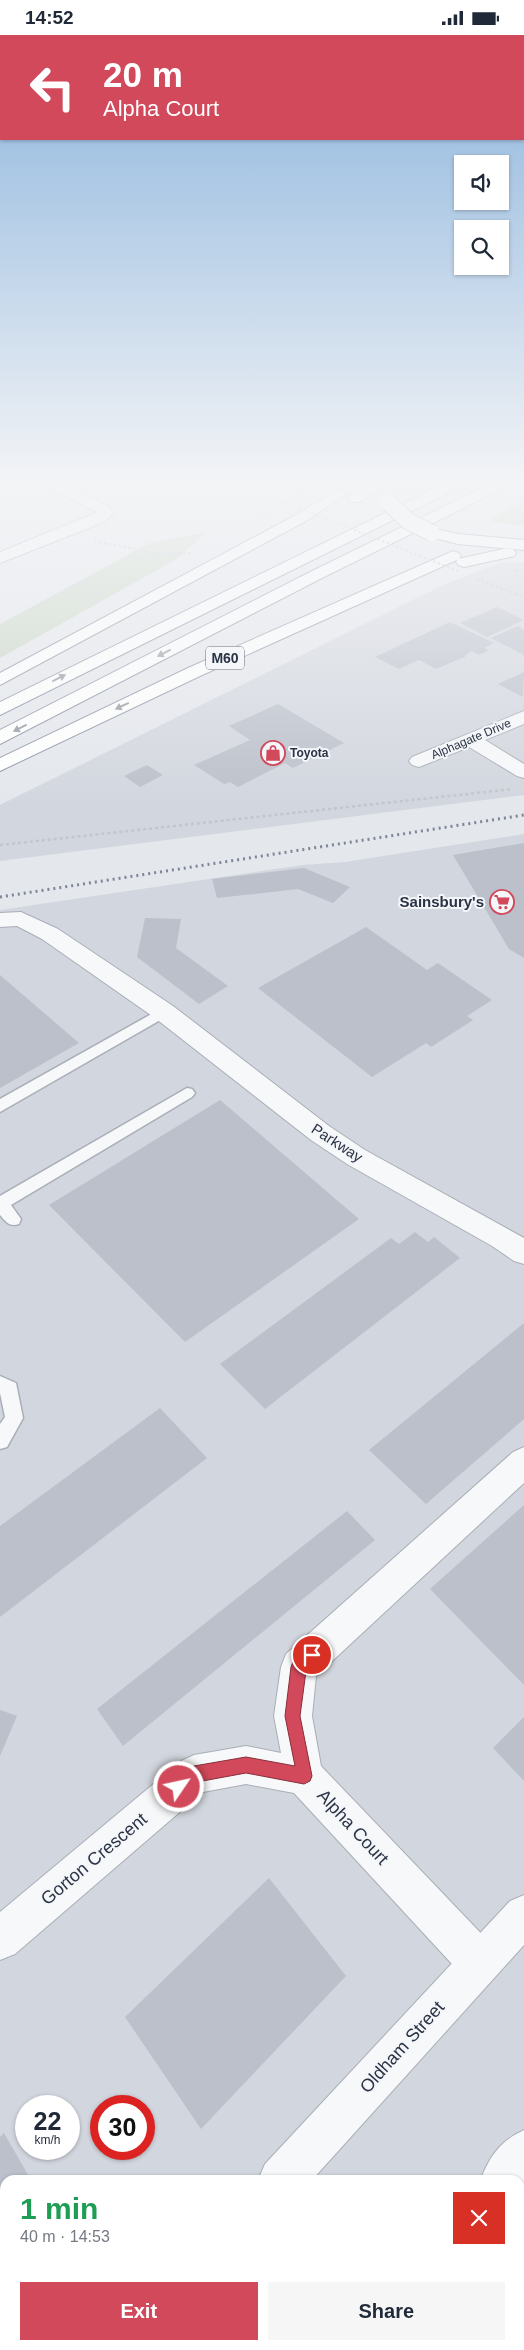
<!DOCTYPE html>
<html lang="en">
<head>
<meta charset="utf-8">
<style>
	body { margin:0; font-family:Helvetica,sans-serif; background:#f6f6f7; color:#1f2937; height:100vh; display:flex; flex-direction:column; font-size:19px; white-space:nowrap }
	* { box-sizing:border-box; margin:0 }
	p { font-size:16px; color:#747a83 }
	.icon { flex:none; width:28px; height:28px; fill:none; stroke:currentColor; stroke-width:2; stroke-linecap:round; stroke-linejoin:round }
	.map { position:relative; flex:1; overflow:hidden }
	.drawer { position:absolute; left:0px; top:2140px; width:525px; height:175px; display:flex; flex-direction:column; background:#fff; border-radius:15px 15px 0 0; box-shadow:0 1px 4px #0004 }
	.drawer>* { flex:none }
	.hud { position:absolute; left:0px; top:0px; width:525px; height:105px; box-shadow:0 1px 4px #0004; background:#d1495b; color:#fff; overflow:hidden }
	.fabs { position:absolute; left:454px; top:120px; display:grid; gap:10px }
	.fabs a { display:grid; place-items:center; width:55px; height:55px; border-radius:0px; background:#fff; box-shadow:0 1px 4px #0004; font-size:25px }
	.speed { position:absolute; left:15px; top:2060px; display:flex; gap:10px; font-size:25px; font-weight:700; text-align:center }
	.speed>* { display:grid; place-content:center; width:65px; height:65px; border-radius:50%; background:#fff; box-shadow:0 1px 4px #0004; line-height:1 }
	.speed small { font-size:12px; font-weight:400 }
	.speed .limit { border:8px solid #d22; background:#fff; color:#111 }
	.pin { position:absolute; display:grid; place-items:center; width:42px; height:42px; color:#fff; margin:-21px; border:2px solid #fff; border-radius:50%; box-shadow:0 1px 5px #0007 }
	.me { position:absolute; width:55px; margin:-28px; rotate:56deg; stroke-linejoin:round; filter:drop-shadow(0 0 4px #0008) }
	.turn { display:flex; align-items:center; gap:18px; height:105px; padding:0 20px; font-size:22px }
	.turn .icon { width:65px; height:65px; stroke-width:2.5 }
	.turn b { display:block; font-size:35px; line-height:42px }
	.round { display:grid; place-items:center; flex:none; width:52px; height:52px; border-radius:0px; background:#f6f6f7 }
	.headline { display:flex; align-items:center; justify-content:space-between; height:85px; padding:0 20px }
	h1 { font-size:30px; font-weight:700; line-height:38px; color:#1e9e55 }
	.button { display:flex; gap:10px; margin-top:auto; padding:10px 20px }
	.button a { flex:1; height:58px; border-radius:0px; background:#d1495b; color:#fff; font-size:20px; font-weight:700; line-height:58px; text-align:center }
	.button a+a { background:#f6f6f7; color:#1f2937 }
	.status { display:flex; justify-content:space-between; align-items:center; height:35px; padding:0 25px; background:#fff; direction:ltr }
	.status svg { height:14px; fill:currentColor }
	.map>svg:first-child { display:block }
</style>
</head>
<body>
<div class="status"><b>14:52</b><svg viewBox="0 0 49 12"><path d="M0 12V9h3v3zM5 12V6h3v6zM10 12V3h3v9zM15 12V0h3v12zM26 1h20v11H26zM47 4h2v5h-2z"/></svg></div>
<div class="map">
<svg width="524" height="2315" viewBox="0 0 524 2315">
	<rect width="100%" height="100%" fill="#e4e7ec"/>
	<path fill="#d2d6de" fill-rule="evenodd" d="M524,527V760L0,826V770L443,550L500,528Z
		M524,799V2315H0V875L303,830L345,827ZM26,2071H69V2114H26ZM101,2071H144V2114H101ZM5,2145H520V2310H5Z"/>
	<path fill="#c9d6c5" d="M394,447H435L409,459V462L401,463Z
		M524,465V491L494,487L489,484Z
		M207,497L175,525L0,623V589L150,508Z"/>
	<path fill="#bbc0ca" d="M497,572L524,585L487,602L460,588Z
		M450,587L494,608L484,613L489,615L479,620L472,616L465,620L467,621L436,634L419,625L399,634L375,622Z
		M518,591L524,595V620L491,603Z
		M524,637L523,662L498,649Z
		M278,669L344,708L293,733L285,728L238,752L230,747L224,749L194,730L250,705L229,691Z
		M147,730L163,740L140,752L124,741Z
		M524,808V923L509,914L453,820Z
		M304,833L350,852L333,868L298,854L217,863L212,844Z
		M145,883L181,884L176,913L228,951L199,969L137,922Z
		M366,892L427,935L438,928L492,965L467,981L473,985L431,1012L426,1008L372,1042L258,953Z
		M0,940L79,1008L0,1053Z
		M220,1065L359,1184L185,1307L49,1170Z
		M415,1197L428,1207L434,1202L460,1223L265,1374L220,1329L391,1203L399,1209Z
		M524,1288V1384L426,1469L369,1415Z
		M160,1373L207,1423L0,1582V1491Z
		M524,1470V1650L430,1554Z
		M347,1476L375,1505L123,1711L97,1674Z
		M0,1675L17,1681L0,1721Z
		M524,1682V1746L493,1713Z
		M269,1843L346,1941L201,2094L125,1982Z
		M4,2098L31,2145H5V2297L0,2303V2102Z
		M298,2310H331L327,2315H302Z"/>
	<g fill="none" stroke-linecap="round" stroke-linejoin="round">
		<defs>
			<path id="service" d="M164,972L169,974L171,977L169,980L0,1077V1064Z
				M187,1053L192,1054L195,1058L192,1062L11,1170L21,1184L19,1189C9,1192 6,1187 0,1180V1161Z
				M0,1341L16,1348L23,1383L7,1412L0,1414V1389L5,1382L0,1358Z"/>
			<path id="minor" d="M39,447H57L107,470L114,478L104,487L0,528V517L98,477L41,450Z
				M524,676V689L485,705L524,729V743L517,741L469,712L419,732L412,730L409,726L412,722Z
				M21,877L58,894L173,971L329,1091L365,1115L524,1203V1229L514,1226L492,1211L347,1129L311,1105L155,983L42,904L17,891L0,892V878Z
				M524,1412V1448L316,1641L312,1681L321,1731L494,1912L500,1927L494,1942L479,1948L464,1942L294,1758L246,1749L203,1757L15,1919L0,1925V1877L181,1726L194,1720L246,1711L281,1718L274,1681L281,1632L286,1619L513,1417Z
				M524,2095V2154L520,2158V2145H484L482,2141C491,2119 502,2105 524,2095Z"/>
			<path id="tertiary" d="M524,1860V1910L312,2145H258L265,2129L510,1866Z
				M105,2310H156L154,2315H103Z"/>
			<path id="trunk" d="M373,447H386L387,449L360,467H350L348,464L350,461Z
				M432,493L458,499L524,505V515L458,509L427,501L424,498Z
				M508,513L514,515L516,518L514,521L464,532L458,530L456,527L458,524Z"/>
			<path id="motorway" d="M448,447H466L464,450L0,680V667Z
				M494,447H512L510,450L322,543L0,709V695L310,537Z
				M339,454L346,458L344,461L306,486L0,650V638L296,480Z
				M453,516L459,518L461,521L459,524L200,641L0,736V723L188,633Z"/>
		</defs>
		<use href="#service" stroke="#a9aeb7" stroke-width="3"/>
		<use href="#minor" stroke="#a9aeb7" stroke-width="2"/>
		<use href="#tertiary" stroke="#a9aeb7" stroke-width="2"/>
		<use href="#trunk" stroke="#8b94a3" stroke-width="2"/>
		<use href="#motorway" stroke="#8b94a3" stroke-width="2"/>
		<path stroke="#c2c5cb" stroke-width="2" stroke-dasharray="2.5 2.5" stroke-linecap="butt" d="M255,484L319,447
			M94,506L155,518H193
			M515,536L524,535
			M477,544L524,562"/>
		<path stroke="#c2c5cb" stroke-width="2.5" stroke-dasharray="3 3" stroke-linecap="butt" d="M0,810L513,754"/>
		<use href="#service" fill="#f7f8fa" fill-rule="evenodd"/>
		<use href="#minor" fill="#f7f8fa" fill-rule="evenodd"/>
		<use href="#tertiary" fill="#f7f8fa" fill-rule="evenodd"/>
		<use href="#trunk" fill="#fff" fill-rule="evenodd"/>
		<use href="#motorway" fill="#fff" fill-rule="evenodd"/>
		<path stroke="#7d8696" stroke-width="3" stroke-dasharray="2 4" stroke-linecap="butt" d="M0,862L524,780"/>
		<defs>
			<path id="trunk-bridge" d="M389,468L408,486L432,498"/>
		</defs>
		<use href="#trunk-bridge" stroke="#8b94a3" stroke-width="18" stroke-linecap="butt"/>
		<path stroke="#c2c5cb" stroke-width="2" stroke-dasharray="2.5 2.5" stroke-linecap="butt" d="M289,469L458,536"/>
		<use href="#trunk-bridge" stroke="#fff" stroke-width="16"/>
	</g>
	<defs><path id="oneway-solid" d="M-6-.8H1V-3.2L6.5 0L1 3.2V.8H-6Z" transform="scale(1.25)"/></defs>
	<g fill="#959aa2">
		<use href="#oneway-solid" transform="translate(164 618) rotate(153)"/>
		<use href="#oneway-solid" transform="translate(59 643) rotate(-27)"/>
		<use href="#oneway-solid" transform="translate(122 671) rotate(155)"/>
		<use href="#oneway-solid" transform="translate(20 693) rotate(153)"/>
	</g>
	<linearGradient id="sky" x2="0" y2="1"><stop stop-color="#8bb4dd"/><stop offset="0.58" stop-color="#f3f4f6"/><stop offset="1" stop-color="#f3f4f6" stop-opacity="0"/></linearGradient>
	<rect width="524" height="771" fill="url(#sky)"/>
	<path fill="#d1495b" stroke="#882f3b" d="M312,1613L317,1615L319,1620L317,1625L306,1636L300,1681L312,1741L310,1746L304,1749L246,1738L197,1747L179,1760L173,1758L171,1752L173,1746L194,1731L246,1722L295,1731L285,1681L291,1632L293,1627Z"/>
	<defs>
		<symbol id="shop-ring" viewBox="-11 -11 22 22"><circle r="9.5" fill="#f4f6f9" stroke="#d1495b" stroke-width="1.5"/><path d="M-5-2.5h2.3a2.7 3.5 0 0 1 5.4 0H5L5.5 6h-11ZM-1.5-2.5h3a1.5 2.3 0 0 0-3 0Z" fill="#d1495b"/></symbol>
		<symbol id="supermarket-ring" viewBox="-11 -11 22 22"><circle r="9.5" fill="#f4f6f9" stroke="#d1495b" stroke-width="1.5"/><path d="M-6-5.5h2.5l.6 2H6L4.5 2H-2.5L-4.4-4H-6ZM-1.5 3.2a1.3 1.3 0 1 0 .1 0ZM3 3.2a1.3 1.3 0 1 0 .1 0Z" fill="#d1495b"/></symbol>
	</defs>
	<g fill-rule="evenodd">
		<use href="#shop-ring" x="259" y="704" width="28" height="28"/>
		<use href="#supermarket-ring" x="488" y="853" width="28" height="28"/>
	</g>
	<g text-anchor="middle" stroke-width="4" stroke-linejoin="round" paint-order="stroke">
		<g font-size="12" fill="#2b3445" stroke="#f4f6f9">
			<text transform="translate(471 704) rotate(-23)" y="4">Alphagate Drive</text>
		</g>
		<g font-size="12" font-weight="bold" fill="#2b3445" stroke="#f4f6f9" text-anchor="start">
			<text x="290" y="722">Toyota</text>
		</g>
		<rect fill="#f4f6f9" stroke="#676e7b" stroke-width="1" x="206" y="611.5" width="38" height="23" rx="4"/>
		<g font-size="14" font-weight="bold" fill="#2b3445">
			<text x="225" y="628">M60</text>
		</g>
		<g font-size="15" font-weight="bold" fill="#2b3445" stroke="#f4f6f9" text-anchor="end">
			<text x="484" y="872">Sainsbury's</text>
		</g>
		<g font-size="15" fill="#2b3445" stroke="#f4f6f9">
			<text transform="translate(337 1108) rotate(33)" y="5">Parkway</text>
		</g>
		<g font-size="18" fill="#2b3445" stroke="#f4f6f9">
			<text transform="translate(353 1792) rotate(47)" y="6">Alpha Court</text>
			<text transform="translate(94 1824) rotate(-40)" y="6">Gorton Crescent</text>
			<text transform="translate(402 2012) rotate(-48)" y="6">Oldham Street</text>
		</g>
	</g>
</svg>
<div class="fabs">
<a><svg class="icon" aria-label="sound" viewBox="0 0 24 24"><path d="M4 9h4l5-4v14l-5-4H4zM17 9q2 3 0 6"/></svg></a>
<a><svg class="icon" aria-label="search" viewBox="0 0 24 24"><circle cx="10" cy="10" r="6"/><path d="M15 15l6 6"/></svg></a>
</div>
<div class="speed"><div>22<small>km/h</small></div><div class="limit">30</div></div>
<div class="pin" style="left:312px;top:1620px;background:#d93025"><svg class="icon" aria-label="arrive" viewBox="0 0 24 24"><path d="M6 21V4h12l-3 4 3 4H6"/></svg></div>
<svg class="me" style="left:179px;top:1752px" viewBox="-20 -20 40 40"><circle r="17" fill="#d1495b" stroke="#fff" stroke-width="3"/><path d="M0-11L8 9 0 5-8 9z" fill="#fff"/></svg>
<div class="hud">
<div class="turn"><svg class="icon" aria-label="left" viewBox="0 0 24 24"><path d="M17 20v-9H6M10 6l-5 5 5 5"/></svg><div><b>20 m</b>Alpha Court</div></div>
</div>
<section class="drawer">
<div class="headline"><div><h1>1 min</h1><p>40 m · 14:53</p></div><a class="round" style="background:#d93025;color:#fff"><svg class="icon" aria-label="close" viewBox="0 0 24 24"><path d="M6 6l12 12M18 6L6 18"/></svg></a></div>
<div class="button"><a>Exit</a><a>Share</a></div>
</section>
</div>
</body>
</html>
